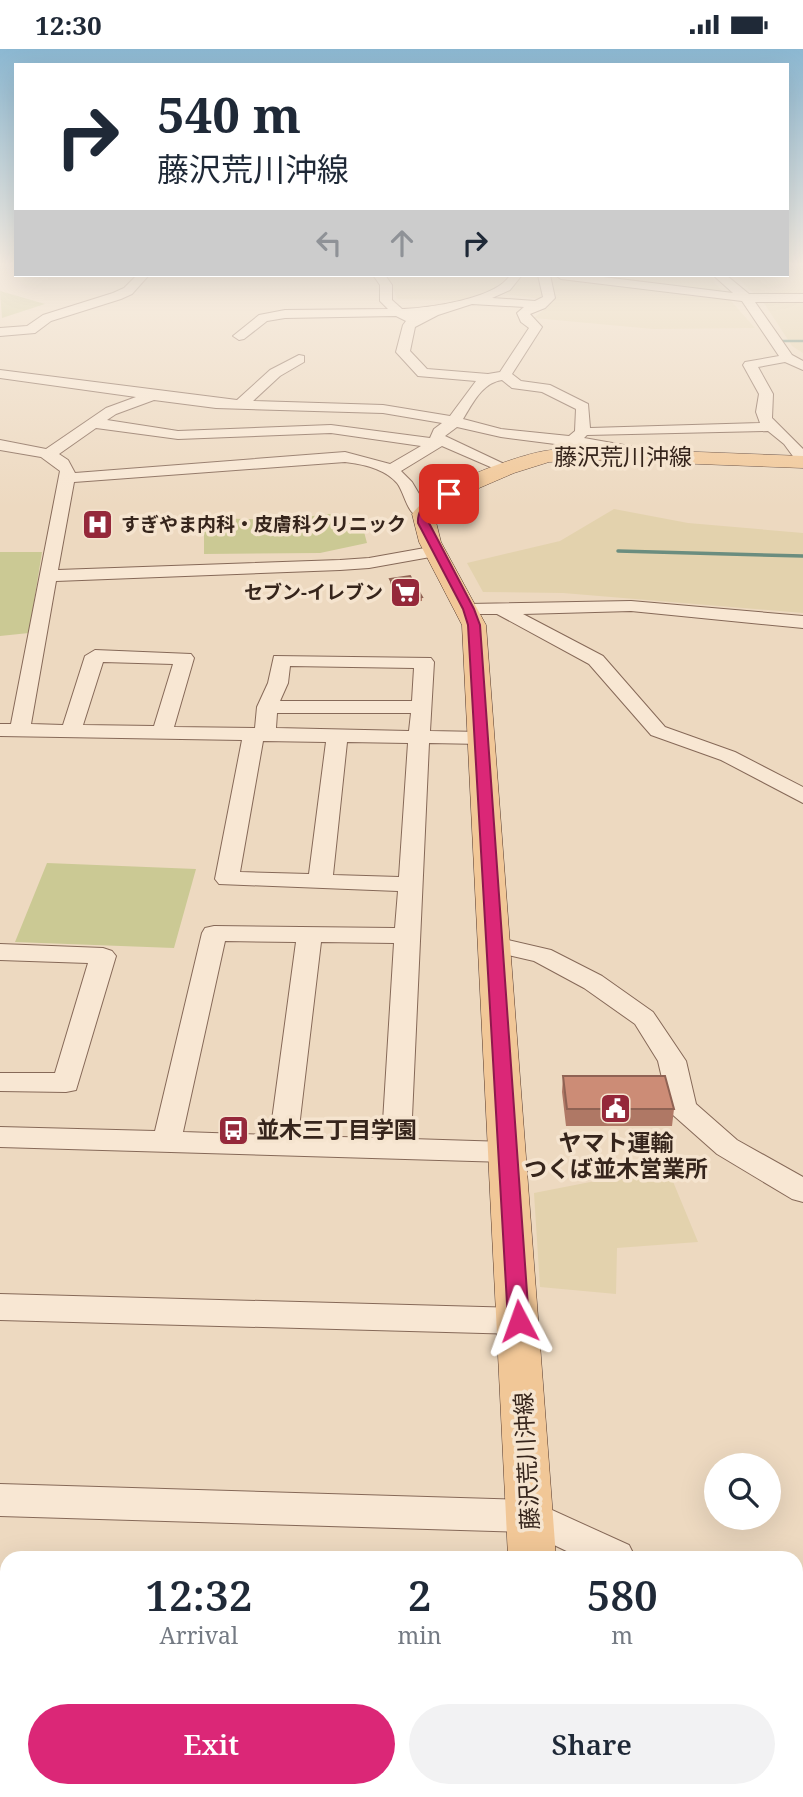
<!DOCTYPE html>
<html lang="en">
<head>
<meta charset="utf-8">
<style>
	body { margin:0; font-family:"Noto Serif","Noto Sans JP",serif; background:#f2f2f3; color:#1f2937; height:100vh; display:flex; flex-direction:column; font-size:26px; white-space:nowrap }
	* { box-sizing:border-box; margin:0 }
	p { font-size:23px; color:#747a83 }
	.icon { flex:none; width:38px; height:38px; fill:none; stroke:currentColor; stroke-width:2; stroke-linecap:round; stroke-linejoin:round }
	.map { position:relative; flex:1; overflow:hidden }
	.sheet { position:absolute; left:0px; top:1502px; width:803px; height:247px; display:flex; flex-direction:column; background:#fff; border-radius:21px 21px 0 0; box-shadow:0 7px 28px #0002 }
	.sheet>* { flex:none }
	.banner { position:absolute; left:14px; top:14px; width:775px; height:214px; border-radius:0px; box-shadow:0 7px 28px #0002; background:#fff; color:#1f2937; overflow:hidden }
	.buttons { position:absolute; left:704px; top:1404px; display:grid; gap:14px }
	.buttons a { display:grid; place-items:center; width:77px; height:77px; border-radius:50%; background:#fff; box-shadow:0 7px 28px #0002; font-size:35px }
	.pin { position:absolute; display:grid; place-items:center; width:60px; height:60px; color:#fff; margin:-30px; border-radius:14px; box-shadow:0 4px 10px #0006 }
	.me { position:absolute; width:77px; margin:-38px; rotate:356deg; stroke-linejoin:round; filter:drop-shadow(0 0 5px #0008) }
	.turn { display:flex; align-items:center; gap:24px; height:147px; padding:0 28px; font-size:32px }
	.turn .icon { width:91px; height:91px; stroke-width:2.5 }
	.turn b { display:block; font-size:49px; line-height:60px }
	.lanes { display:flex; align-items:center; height:66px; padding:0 28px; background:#0003; justify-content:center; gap:35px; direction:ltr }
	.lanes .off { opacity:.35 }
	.eta { display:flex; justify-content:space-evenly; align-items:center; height:119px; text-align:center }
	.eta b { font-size:42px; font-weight:600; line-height:49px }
	.primary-button { display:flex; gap:14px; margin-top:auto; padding:14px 28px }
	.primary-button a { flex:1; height:80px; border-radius:42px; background:#db2777; color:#fff; font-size:28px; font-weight:600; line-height:80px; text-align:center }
	.primary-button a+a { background:#f2f2f3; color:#1f2937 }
	.status { display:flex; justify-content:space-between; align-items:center; height:49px; padding:0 35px; background:#fff; direction:ltr }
	.status svg { height:19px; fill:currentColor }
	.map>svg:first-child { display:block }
</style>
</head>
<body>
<div class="status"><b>12:30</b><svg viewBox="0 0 49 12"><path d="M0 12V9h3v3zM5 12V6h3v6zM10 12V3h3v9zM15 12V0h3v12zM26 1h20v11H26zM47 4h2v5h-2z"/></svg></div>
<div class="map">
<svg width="803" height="1748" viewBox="0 0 803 1748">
	<rect width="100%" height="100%" fill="#edd9c0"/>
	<path fill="#e3d2ad" d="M788,213H803V304L792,297L764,254L734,226H788Z
		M387,226H711L715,234L755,279L653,280L534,269L554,252L490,243L462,251L397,250Z
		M614,460L688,474L803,484V564L563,544L483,543L467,514L560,492Z
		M667,1118L698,1193L617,1199L616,1245L540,1238L534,1144Z"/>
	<path fill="#cbc994" d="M0,242L45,255L2,269Z
		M328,465L360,468L367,494L320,504L204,505V469L284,471Z
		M0,503H42L29,584L0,587Z
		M47,814L196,820L174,899L15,893Z"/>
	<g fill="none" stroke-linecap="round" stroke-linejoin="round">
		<path stroke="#6a8d7f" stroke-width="2.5" d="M782,292H803"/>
		<path stroke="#6a8d7f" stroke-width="3.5" d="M618,502L803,507"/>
		<defs>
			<path id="minor" d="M137,226H149L132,245L121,250L51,272L35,284L0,287V279L27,277L43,266L113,244L124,239Z
				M373,226H385L392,236V251L402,260C428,259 497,250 510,226H522L510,241L492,249L535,252L543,248L538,226H550L555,249L545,259L530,265L542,278L512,325L521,332L550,336L588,355L590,379L760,374L756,363L759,345L743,316L745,313L779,307L742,252L561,230L555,226H587L733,244L713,226H726L749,245H803V253H755L792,306L803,312V321L785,313L758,318L773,345L772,369L803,400V416L798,414L784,395L768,382L587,386L584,389L669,404L672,407L664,412C638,407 594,393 570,400L563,396L501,388L457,378L445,387L515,420L507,425L502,423L442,397L401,422L412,433L431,465L423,470C406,466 406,446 397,434C385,420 363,415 345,413L74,433L58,521L340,511L369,509L436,497L445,502L436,507L369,519L340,521L56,532L31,675L63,676L85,607L95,601L191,605L194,609L174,678L255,679L257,658L268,634L274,607L431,609L434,613L430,682L482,683L489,685L492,689L489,693L482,695L429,694L411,1090L506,1093L516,1096L521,1103L516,1110L506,1113L0,1098V1078L155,1082L202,884L205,879L214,877L395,879L398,842L219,835L215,830L242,691L0,687V675H11L60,422L41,408L0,401V391L46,400L106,359L136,348L0,329V321L237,351L270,321L299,306L304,307V313L280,327L253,352L383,356L450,367L476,332L418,327L396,303L403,276L406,272L396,267L285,269L267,272L244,290L239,291L233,287L259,266L285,261L388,260L380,252V236ZM472,255L524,258L517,264L521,273L529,279L500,323L488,325L427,320L410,302L415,278L438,266ZM502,331L512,339L542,343L576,360L575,382L569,387L501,380L463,370C473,354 482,334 502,331ZM154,351L216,359L383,364L442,374L434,380L430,389L331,376L178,382L107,371L116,365ZM96,379L178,390L331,384L421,397L390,415L345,403L75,424L68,411L59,405ZM103,613L173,615L154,677L83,676ZM290,617L414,619L412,652H280L288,634ZM277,664H411L409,682L276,679ZM263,692L326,693L309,825L240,823ZM347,693L408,694L399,828L333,826ZM225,892L296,893L270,1086L183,1083ZM321,893L394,894L382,1089L298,1087Z
				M631,552L803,567V579L631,562L523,565L603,607L665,678L735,703L803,738V754L721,711L651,686L589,615L497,565H468L459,560L468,555Z
				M495,888L551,901L602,927L653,963L686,1012L696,1055L737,1091L803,1128V1153L792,1150L717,1105L673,1066L669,1059L658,1012L635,975L584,939L534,912L486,901L483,896L486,891Z
				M0,895L103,899L112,902L116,907L76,1041L66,1043L0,1042V1024H55L88,914L0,911Z
				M0,1245L519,1259L530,1263L535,1272L530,1281L519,1285L0,1271Z
				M0,1435L530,1451L629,1496L635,1508H579L527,1483L0,1467Z
				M803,1545V1581L796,1582V1546Z
				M0,1675H7V1715H0Z
				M143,1741H185L184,1748H142Z"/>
			<path id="major" d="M594,399L803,407V419L594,411L549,413L514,424L456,449L438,459L434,465L441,493L486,576L556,1508H508L462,576L419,493L412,465C431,438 511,408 544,402C560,399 578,400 594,399Z
				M517,1741H571L572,1748H518Z"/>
		</defs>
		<use href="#minor" stroke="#866958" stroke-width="2"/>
		<use href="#major" stroke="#54392d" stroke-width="1"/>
		<use href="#minor" fill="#f8e7d3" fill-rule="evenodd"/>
		<use href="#major" fill="#f1c797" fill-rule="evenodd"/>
	</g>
	<path fill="#af7865" d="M390,530L422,548V552L400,554L390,534Z
		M563,1027L674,1060L672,1077H566L562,1043Z"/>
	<path fill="#cc8c76" stroke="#8f6253" stroke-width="2" d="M410,527L422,548L400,549L390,530Z
		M563,1027H665L674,1060H567Z"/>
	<linearGradient id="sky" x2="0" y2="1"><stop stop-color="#8cb8d2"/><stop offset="0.47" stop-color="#f7eee3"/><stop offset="1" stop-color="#f7eee3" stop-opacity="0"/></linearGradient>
	<rect width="803" height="458" fill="url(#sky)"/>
	<path fill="#db2777" stroke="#8e194d" stroke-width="2" d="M445,443L454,445L431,461L429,474L474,560L480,576L529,1272L526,1278L519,1280L511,1278L508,1272L468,576L463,560L418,474C417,456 431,451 445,443Z"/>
	<defs>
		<symbol id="hospital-square" viewBox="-11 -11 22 22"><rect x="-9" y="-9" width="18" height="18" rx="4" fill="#95283a" stroke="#f5e4cf"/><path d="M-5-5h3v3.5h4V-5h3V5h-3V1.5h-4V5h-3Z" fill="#fff"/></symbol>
		<symbol id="supermarket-square" viewBox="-11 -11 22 22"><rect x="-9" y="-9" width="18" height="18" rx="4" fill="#95283a" stroke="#f5e4cf"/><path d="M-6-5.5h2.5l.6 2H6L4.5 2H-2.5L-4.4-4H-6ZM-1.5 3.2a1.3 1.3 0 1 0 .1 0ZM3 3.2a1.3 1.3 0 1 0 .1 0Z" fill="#fff"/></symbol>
		<symbol id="civic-square" viewBox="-11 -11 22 22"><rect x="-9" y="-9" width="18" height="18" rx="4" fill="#95283a" stroke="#f5e4cf"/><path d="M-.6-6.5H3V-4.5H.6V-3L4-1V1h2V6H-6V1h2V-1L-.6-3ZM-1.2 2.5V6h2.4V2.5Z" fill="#fff"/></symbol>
		<symbol id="bus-square" viewBox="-11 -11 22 22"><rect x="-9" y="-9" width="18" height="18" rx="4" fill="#95283a" stroke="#f5e4cf"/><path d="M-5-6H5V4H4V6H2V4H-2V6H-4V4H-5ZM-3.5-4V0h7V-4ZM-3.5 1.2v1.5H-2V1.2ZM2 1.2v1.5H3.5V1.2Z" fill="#fff"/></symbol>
	</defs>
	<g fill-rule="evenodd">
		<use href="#hospital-square" x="80" y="458" width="35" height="35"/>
		<use href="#supermarket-square" x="388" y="526" width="35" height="35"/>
		<use href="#civic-square" x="598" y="1042" width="35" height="35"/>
		<use href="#bus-square" x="216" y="1064" width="35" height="35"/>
	</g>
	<g text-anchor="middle" stroke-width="7" stroke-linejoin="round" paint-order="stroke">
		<g font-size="19" font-weight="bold" fill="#36251c" stroke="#f5e4cf" text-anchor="start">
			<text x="121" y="482">すぎやま内科・皮膚科クリニック</text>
			<text x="383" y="550" text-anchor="end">セブン-イレブン</text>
		</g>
		<g font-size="23" fill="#36251c" stroke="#f5e4cf">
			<text x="623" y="416">藤沢荒川沖線</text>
			<text transform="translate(527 1412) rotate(-93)" y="8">藤沢荒川沖線</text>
		</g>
		<g font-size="23" font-weight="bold" fill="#36251c" stroke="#f5e4cf" text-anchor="start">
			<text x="256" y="1089">並木三丁目学園</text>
			<text x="616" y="1102" text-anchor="middle">ヤマト運輸<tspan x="616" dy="26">つくば並木営業所</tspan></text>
		</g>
	</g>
</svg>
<div class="buttons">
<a><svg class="icon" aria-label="search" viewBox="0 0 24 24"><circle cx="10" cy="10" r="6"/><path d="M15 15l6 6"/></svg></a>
</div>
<div class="pin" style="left:449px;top:445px;background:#d93025"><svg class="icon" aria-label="arrive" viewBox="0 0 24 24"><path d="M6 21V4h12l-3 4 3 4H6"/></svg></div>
<svg class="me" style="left:519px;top:1272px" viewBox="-20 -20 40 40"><path d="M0-17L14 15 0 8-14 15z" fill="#db2777" stroke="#fff" stroke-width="4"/></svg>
<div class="banner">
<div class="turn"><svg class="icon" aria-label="right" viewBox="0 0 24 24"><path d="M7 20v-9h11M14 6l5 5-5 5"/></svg><div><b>540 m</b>藤沢荒川沖線</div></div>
<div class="lanes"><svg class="icon off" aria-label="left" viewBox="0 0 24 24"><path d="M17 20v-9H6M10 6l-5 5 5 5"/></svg><svg class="icon off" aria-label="ahead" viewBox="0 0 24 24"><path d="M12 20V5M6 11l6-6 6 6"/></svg><svg class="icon" aria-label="right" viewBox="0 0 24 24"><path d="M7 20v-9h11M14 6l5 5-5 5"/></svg></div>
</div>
<section class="sheet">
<div class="eta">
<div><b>12:32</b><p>Arrival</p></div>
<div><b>2</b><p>min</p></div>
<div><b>580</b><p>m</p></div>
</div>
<div class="primary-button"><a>Exit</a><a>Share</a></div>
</section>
</div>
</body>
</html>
